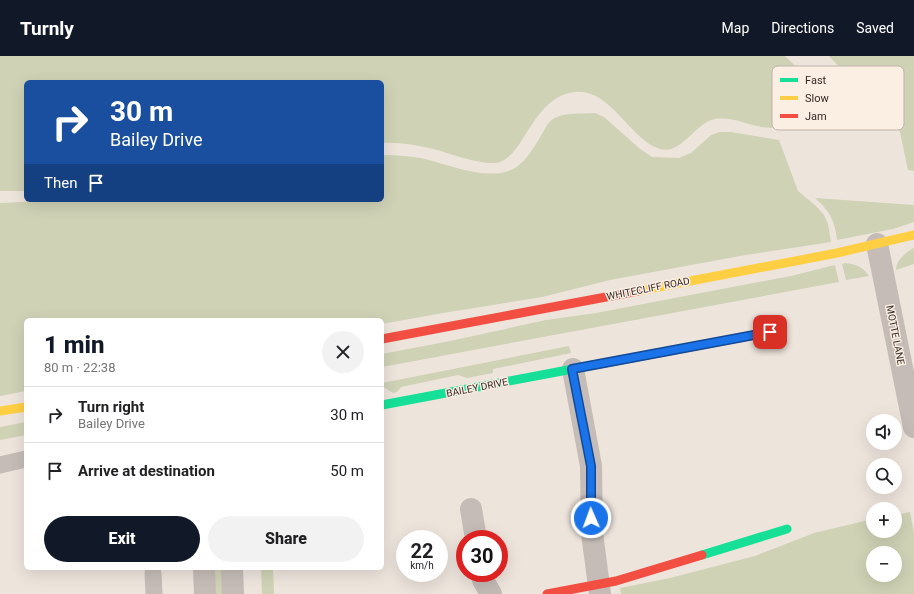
<!DOCTYPE html>
<html lang="en">
<head>
<meta charset="utf-8">
<style>
	body { margin:0; font-family:Roboto,sans-serif; background:#f2f2f2; color:#202124; height:100vh; display:flex; flex-direction:column; font-size:15px; white-space:nowrap }
	* { box-sizing:border-box; margin:0 }
	p { font-size:13px; color:#757577 }
	.icon { flex:none; width:22px; height:22px; fill:none; stroke:currentColor; stroke-width:2; stroke-linecap:round; stroke-linejoin:round }
	.map { position:relative; flex:1; overflow:hidden }
	.details { position:absolute; left:24px; top:262px; width:360px; height:252px; display:flex; flex-direction:column; background:#fff; border-radius:6px; box-shadow:0 4px 16px #0002 }
	.details>* { flex:none }
	.hud { position:absolute; left:24px; top:24px; width:360px; height:122px; border-radius:6px; box-shadow:0 4px 16px #0002; background:#1a4fa0; color:#fff; overflow:hidden }
	.fabs { position:absolute; left:866px; top:358px; display:grid; gap:8px }
	.fabs a { display:grid; place-items:center; width:36px; height:36px; border-radius:50%; background:#fff; box-shadow:0 4px 16px #0002; font-size:20px }
	.speed { position:absolute; left:396px; top:474px; display:flex; gap:8px; font-size:20px; font-weight:700; text-align:center }
	.speed>* { display:grid; place-content:center; width:52px; height:52px; border-radius:50%; background:#fff; box-shadow:0 4px 16px #0002; line-height:1 }
	.speed small { font-size:10px; font-weight:400 }
	.speed .limit { border:6px solid #d22; background:#fff; color:#111 }
	.pin { position:absolute; display:grid; place-items:center; width:34px; height:34px; color:#fff; margin:-17px; border-radius:8px; box-shadow:0 2px 6px #0006 }
	.me { position:absolute; width:44px; margin:-22px; rotate:358deg; stroke-linejoin:round; filter:drop-shadow(0 0 3px #0008) }
	.turn { display:flex; align-items:center; gap:14px; height:84px; padding:0 20px; font-size:18px }
	.turn .icon { width:52px; height:52px; stroke-width:2.5 }
	.turn b { display:block; font-size:28px; line-height:34px }
	.then { display:flex; align-items:center; height:38px; padding:0 20px; background:#0003; gap:8px; font-size:15px }
	.round { display:grid; place-items:center; flex:none; width:42px; height:42px; border-radius:21px; background:#f2f2f2 }
	.headline { display:flex; align-items:center; justify-content:space-between; height:68px; padding:0 20px }
	h1 { font-size:24px; font-weight:800; line-height:30px; color:#111827 }
	.primary-button { display:flex; gap:8px; margin-top:auto; padding:8px 20px }
	.primary-button a { flex:1; height:46px; border-radius:24px; background:#111827; color:#fff; font-size:16px; font-weight:800; line-height:46px; text-align:center }
	.primary-button a+a { background:#f2f2f2; color:#202124 }
	ul { padding:0; list-style:none }
	li { display:flex; align-items:center; gap:12px; height:56px; padding:0 20px; border-top:1px solid #e0e0e0 }
	li div { flex:1 }
	li b { display:block; font-size:15px }
	li em { font-style:normal }
	header { display:flex; align-items:center; gap:24px; box-sizing:border-box; height:56px; padding:0 20px; background:#111827; color:#fff }
	header strong { font-size:19px }
	nav { display:flex; gap:22px; margin-inline-start:auto; font-size:14px }
	.map>svg:first-child { display:block }
</style>
</head>
<body>
<header>
<strong>Turnly</strong>
<nav><a>Map</a><a>Directions</a><a>Saved</a></nav>
</header>
<div class="map">
<svg width="914" height="538" viewBox="0 0 914 538">
	<rect width="100%" height="100%" fill="#ede4dc"/>
	<path fill="#cfd2b5" fill-rule="evenodd" d="M0,0H785L816,30L824,40C814,48 794,66 782,70C759,78 735,57 711,64C692,71 679,103 655,91C628,79 609,32 575,36C548,38 533,67 520,87C515,94 509,103 500,106C484,111 450,97 433,93C416,89 399,86 382,87V26H26V135H0Z
		M829,0H914V115L908,114L900,76Z
		M595,57L604,61L640,93L652,101L679,102L691,97L711,79L720,76H731L779,84L798,135L816,150L824,159L828,168L831,186L740,200L610,224L542,241L443,257L382,268V264H26V335L0,340V147L65,144H382V99C395,99 408,100 421,102C448,108 485,125 511,114C525,108 535,90 542,78C545,73 548,66 553,63C564,56 583,58 595,57Z
		M815,142L914,149V166L893,173L837,184C835,165 830,155 815,142Z
		M914,192V208L896,214C896,204 906,196 914,192Z
		M845,207C856,208 863,211 869,220L846,224L842,208Z
		M835,209L839,226L382,311V298L450,285L546,264L596,257L791,220Z
		M569,290L571,297L493,313V317L467,322L458,319L401,331L397,336L393,337L382,330V327Z
		M26,366V379L0,384V371Z
		M910,456L914,477V538H621L620,532L670,522L755,500L814,477L873,463V475H895V459ZM873,497H895V519H873Z
		M212,512H225L226,538H213Z
		M261,512H273L274,538H262Z"/>
	<g fill="none" stroke-linecap="round" stroke-linejoin="round">
		<path stroke="#c5bcb7" stroke-width="17" d="M0,409L26,403
			M153,517L154,538"/>
		<path stroke="#c5bcb7" stroke-width="22" d="M877,188L914,371
			M573,313L591,410L592,477L600,538
			M471,453L476,483
			M204,512L205,538
			M232,512L233,538
			M482,517L483,524L491,538"/>
		<path stroke="#16e098" stroke-width="9" d="M382,349L594,309
			M702,499L787,473"/>
		<path stroke="#ffcf43" stroke-width="9" d="M638,235L837,197L914,179
			M0,355L26,351"/>
		<path stroke="#f24e42" stroke-width="9" d="M382,283L638,235
			M594,309L770,276
			M547,538L616,525L702,499"/>
	</g>
	<g fill="none" stroke-linecap="round" stroke-linejoin="round">
		<defs>
			<path id="route" d="M591,462V410L572,313L770,276"/>
		</defs>
		<use href="#route" stroke="#114b97" stroke-width="10"/>
		<use href="#route" stroke="#1a73e8" stroke-width="7"/>
	</g>
	<g text-anchor="middle" stroke-width="3" stroke-linejoin="round" paint-order="stroke">
		<g font-size="10" fill="#362925" stroke="#fbeee3">
			<text transform="translate(648 232) rotate(-11)" y="4">WHITECLIFF ROAD</text>
			<text transform="translate(896 279) rotate(79)" y="4">MOTTE LANE</text>
			<text transform="translate(477 331) rotate(-11)" y="4">BAILEY DRIVE</text>
		</g>
	</g>
	<rect x="772" y="10" width="132" height="64" rx="6" fill="#fbeee3" stroke="#c0b3aa" stroke-width="1"/>
	<rect x="780" y="22" width="18" height="4" fill="#16e098"/>
	<rect x="780" y="40" width="18" height="4" fill="#ffcf43"/>
	<rect x="780" y="58" width="18" height="4" fill="#f24e42"/>
	<g font-size="11" fill="#362925">
		<text x="805" y="28">Fast</text>
		<text x="805" y="46">Slow</text>
		<text x="805" y="64">Jam</text>
	</g>
</svg>
<div class="fabs">
<a><svg class="icon" aria-label="sound" viewBox="0 0 24 24"><path d="M4 9h4l5-4v14l-5-4H4zM17 9q2 3 0 6"/></svg></a>
<a><svg class="icon" aria-label="search" viewBox="0 0 24 24"><circle cx="10" cy="10" r="6"/><path d="M15 15l6 6"/></svg></a>
<a>+</a>
<a>−</a>
</div>
<div class="speed"><div>22<small>km/h</small></div><div class="limit">30</div></div>
<div class="pin" style="left:770px;top:276px;background:#d93025"><svg class="icon" aria-label="arrive" viewBox="0 0 24 24"><path d="M6 21V4h12l-3 4 3 4H6"/></svg></div>
<svg class="me" style="left:591px;top:462px" viewBox="-20 -20 40 40"><circle r="17" fill="#1a73e8" stroke="#fff" stroke-width="3"/><path d="M0-11L8 9 0 5-8 9z" fill="#fff"/></svg>
<div class="hud">
<div class="turn"><svg class="icon" aria-label="right" viewBox="0 0 24 24"><path d="M7 20v-9h11M14 6l5 5-5 5"/></svg><div><b>30 m</b>Bailey Drive</div></div>
<div class="then">Then<svg class="icon" aria-label="arrive" viewBox="0 0 24 24"><path d="M6 21V4h12l-3 4 3 4H6"/></svg></div>
</div>
<section class="details">
<div class="headline"><div><h1>1 min</h1><p>80 m · 22:38</p></div><a class="round"><svg class="icon" aria-label="close" viewBox="0 0 24 24"><path d="M6 6l12 12M18 6L6 18"/></svg></a></div>
<ul>
<li><svg class="icon" aria-label="right" viewBox="0 0 24 24"><path d="M7 20v-9h11M14 6l5 5-5 5"/></svg><div><b>Turn right</b><p>Bailey Drive</p></div><em>30 m</em></li>
<li><svg class="icon" aria-label="arrive" viewBox="0 0 24 24"><path d="M6 21V4h12l-3 4 3 4H6"/></svg><div><b>Arrive at destination</b></div><em>50 m</em></li>
</ul>
<div class="primary-button"><a>Exit</a><a>Share</a></div>
</section>
</div>
</body>
</html>
